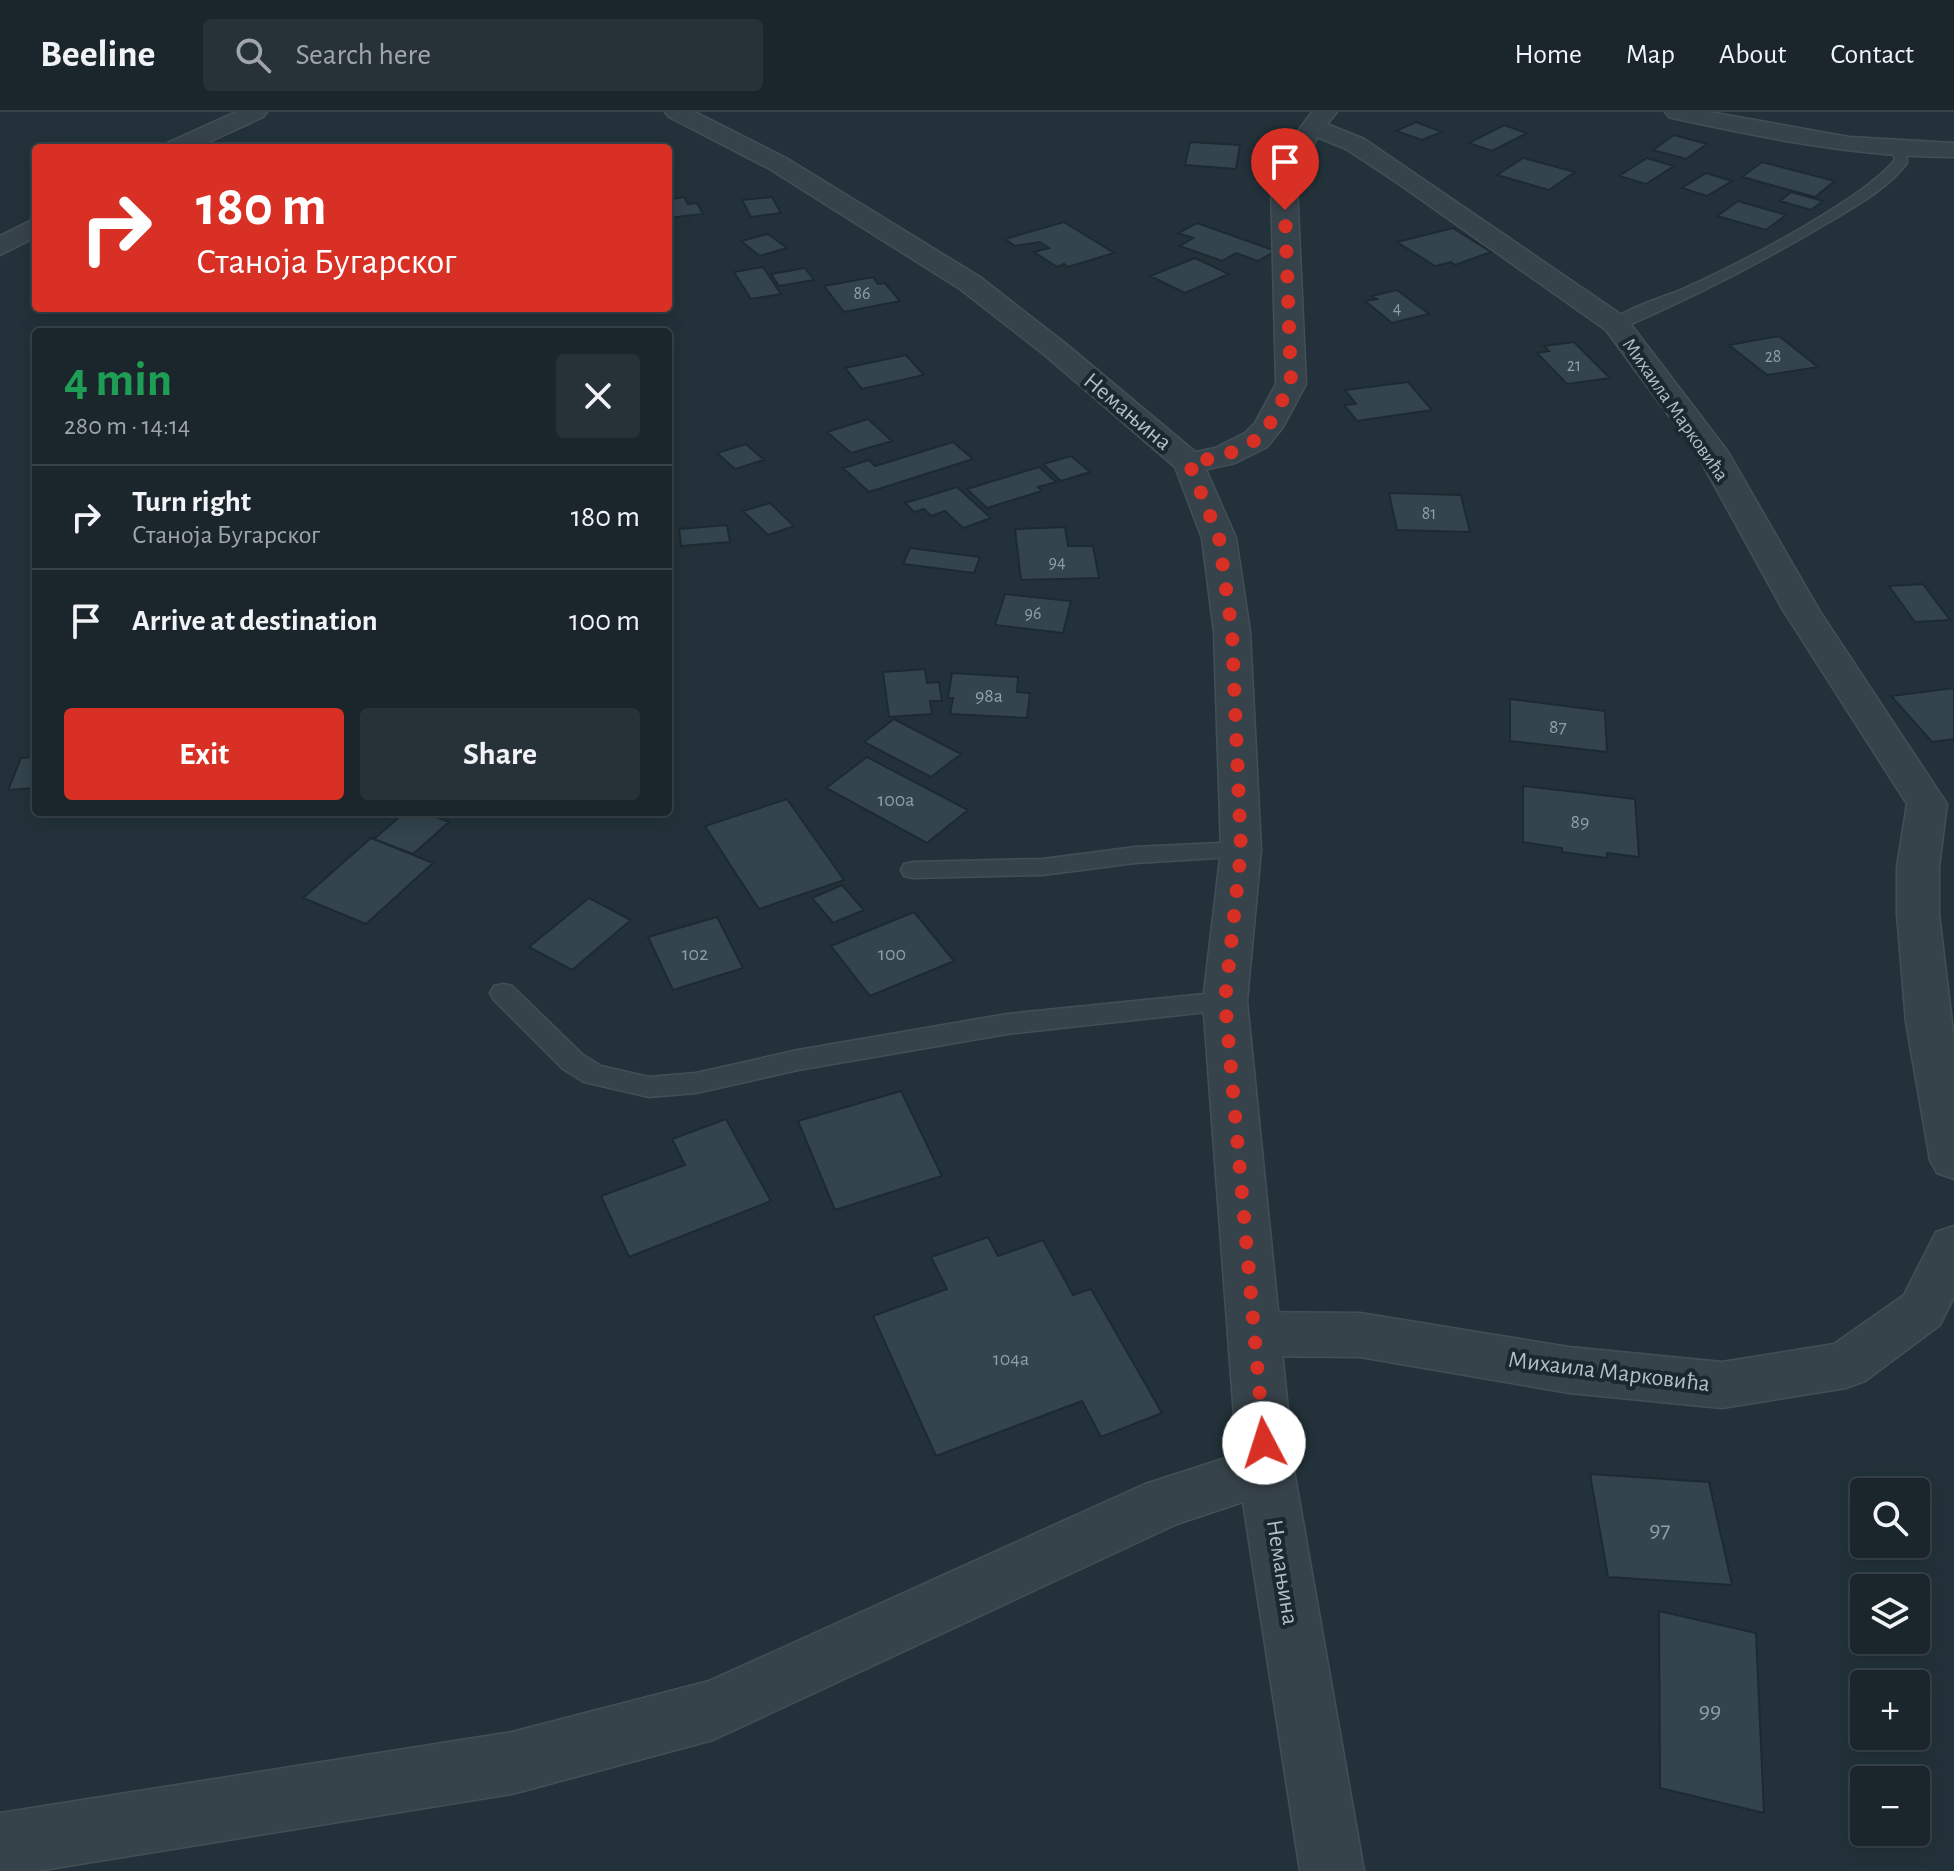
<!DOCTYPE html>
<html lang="en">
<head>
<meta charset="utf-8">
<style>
	body { margin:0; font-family:"Alegreya Sans",sans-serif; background:#273238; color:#f1f3f6; height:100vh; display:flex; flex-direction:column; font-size:30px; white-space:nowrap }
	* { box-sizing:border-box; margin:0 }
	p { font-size:26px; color:#9fa5a9 }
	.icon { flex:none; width:44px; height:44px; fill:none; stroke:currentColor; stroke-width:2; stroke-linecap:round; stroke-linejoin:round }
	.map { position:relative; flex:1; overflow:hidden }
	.sheet { position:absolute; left:32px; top:216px; width:640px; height:488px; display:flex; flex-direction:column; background:#1a262c; border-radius:8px; box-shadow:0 4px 20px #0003,0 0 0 2px #384348 }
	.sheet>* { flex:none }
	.hud { position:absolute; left:32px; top:32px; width:640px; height:168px; border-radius:8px; box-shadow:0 4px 20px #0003,0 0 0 2px #384348; background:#d93025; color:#fff; overflow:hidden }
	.buttons { position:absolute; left:1850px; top:1366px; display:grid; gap:16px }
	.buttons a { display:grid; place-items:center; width:80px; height:80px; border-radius:8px; background:#1a262c; box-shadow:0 4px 20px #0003,0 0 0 2px #384348; font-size:40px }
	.pin { position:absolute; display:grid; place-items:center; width:68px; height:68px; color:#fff; margin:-82px -34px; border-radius:50% 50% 50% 0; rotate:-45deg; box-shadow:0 0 8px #0007 }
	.pin .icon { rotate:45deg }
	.me { position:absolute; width:88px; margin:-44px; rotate:355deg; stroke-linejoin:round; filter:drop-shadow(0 0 6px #0008) }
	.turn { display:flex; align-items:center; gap:28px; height:168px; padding:0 32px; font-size:36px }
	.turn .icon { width:104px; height:104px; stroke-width:2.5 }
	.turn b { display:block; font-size:56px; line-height:68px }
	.round { display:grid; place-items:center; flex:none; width:84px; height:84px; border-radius:8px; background:#273238 }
	.summary { display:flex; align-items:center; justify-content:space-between; height:136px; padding:0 32px }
	h1 { font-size:48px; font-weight:700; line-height:60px; color:#1e9e55 }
	.primary-button { display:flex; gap:16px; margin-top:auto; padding:16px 32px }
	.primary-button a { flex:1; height:92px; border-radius:8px; background:#d93025; color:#fff; font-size:32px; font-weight:700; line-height:92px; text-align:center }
	.primary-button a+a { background:#273238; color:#f1f3f6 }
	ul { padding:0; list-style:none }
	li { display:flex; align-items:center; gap:24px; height:104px; padding:0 32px; border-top:2px solid #384348 }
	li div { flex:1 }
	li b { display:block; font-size:30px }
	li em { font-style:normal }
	header { display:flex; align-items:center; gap:48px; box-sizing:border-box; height:112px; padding:0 40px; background:#1a262c; border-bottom:2px solid #384348 }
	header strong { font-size:38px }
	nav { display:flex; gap:44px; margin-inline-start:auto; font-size:28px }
	.search { width:560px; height:72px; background:#273238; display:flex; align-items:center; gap:20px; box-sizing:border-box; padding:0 28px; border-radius:8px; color:#9fa5a9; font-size:30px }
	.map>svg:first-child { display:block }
</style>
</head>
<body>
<header>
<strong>Beeline</strong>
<div class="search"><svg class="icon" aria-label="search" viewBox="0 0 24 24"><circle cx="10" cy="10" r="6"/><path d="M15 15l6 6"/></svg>Search here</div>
<nav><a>Home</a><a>Map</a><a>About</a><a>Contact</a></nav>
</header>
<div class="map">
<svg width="1954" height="1759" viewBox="0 0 1954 1759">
	<rect width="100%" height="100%" fill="#23323a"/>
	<path fill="#33444e" stroke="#1e2a31" stroke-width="2" d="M1416,10L1442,20L1422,28L1396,19Z
		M1504,13L1527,21L1492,39L1469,31Z
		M1674,23L1707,32L1686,47L1653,38Z
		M1190,30L1240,33L1236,57L1185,53Z
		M1523,46L1575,60L1549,78L1497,63Z
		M1647,46L1674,54L1646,72L1619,64Z
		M1762,50L1835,69L1815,85L1742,65Z
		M1706,61L1732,69L1707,84L1682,76Z
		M668,79L672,87L684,85L688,92L697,91L703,102L668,106Z
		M1791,80L1823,89L1811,98L1780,89Z
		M772,85L781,101L751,105L742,88Z
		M1738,89L1786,103L1766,118L1717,104Z
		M1064,110L1114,141L1068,155L1064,152L1057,155L1034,140L1049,136L1040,130L1015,134L1005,127Z
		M1197,111L1276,139L1258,149L1236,141L1222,149L1180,134L1193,126L1178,121Z
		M1453,116L1491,140L1455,153L1451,150L1435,154L1397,130Z
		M768,122L787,136L760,144L741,129Z
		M1195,146L1229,162L1185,181L1150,164Z
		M763,155L781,182L751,187L734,160Z
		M805,156L814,168L779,174L771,162Z
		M873,165L878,172L885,171L900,189L844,200L824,174Z
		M1397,178L1429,202L1392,211L1365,189L1377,187L1372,184Z
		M1779,224L1818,255L1767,263L1729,233Z
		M1574,230L1610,266L1567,272L1537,241L1549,239L1544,234Z
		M906,243L924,263L862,277L845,256Z
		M1408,270L1432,298L1357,309L1344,293L1356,292L1345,278Z
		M868,307L892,329L851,341L827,320Z
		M953,330L973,347L869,380L843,356L869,348L875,354Z
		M746,332L764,348L735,357L717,341Z
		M1071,344L1090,360L1061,369L1043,352Z
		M1039,355L1056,370L1038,375L1042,379L987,396L967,377Z
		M957,375L991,406L963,416L945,399L931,404L924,397L914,400L905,391Z
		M1389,381L1461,383L1470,420L1397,418Z
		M770,391L794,414L768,423L743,399Z
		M727,413L730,430L681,434L679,417Z
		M1065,415L1068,434H1093L1099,466L1021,468L1015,417Z
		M910,436L980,445L974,461L903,452Z
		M1923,472L1950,508L1915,510L1889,474Z
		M1005,482L1071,489L1063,521L995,513Z
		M925,557L927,571L939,570L942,589H930L932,602L889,605L883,560Z
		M952,561L1018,565L1017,580L1030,581L1027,606L950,602L953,586H948Z
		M1954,576V627L1932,630L1891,584Z
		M1510,587L1605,599L1607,640L1510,629Z
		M894,607L961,642L931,665L864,630Z
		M36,645V676L8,678L21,646Z
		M867,645L968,698L927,731L826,676Z
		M1523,674L1635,687L1639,745L1607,741V746L1562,740V736L1523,730Z
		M787,687L844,768L759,797L705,714Z
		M405,700H424L449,710L413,742L374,727Z
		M371,726L433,751L366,812L303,786Z
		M842,773L864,798L833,811L812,786Z
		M589,786L631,808L572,858L529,835Z
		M914,800L954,849L870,884L831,834Z
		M717,805L743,856L673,878L648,825Z
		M901,979L942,1064L835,1098L798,1009Z
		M726,1007L771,1089L629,1145L601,1084L685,1053L672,1027Z
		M988,1125L998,1144L1043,1128L1073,1183L1091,1177L1162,1301L1101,1325L1082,1289L936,1344L873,1204L947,1177L931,1145Z
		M1590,1362L1709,1370L1732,1473L1608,1465Z
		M1659,1499L1756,1521L1764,1701L1660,1676Z"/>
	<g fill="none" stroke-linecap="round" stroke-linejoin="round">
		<defs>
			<path id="service" d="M1899,35L1906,39L1907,51C1887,77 1857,93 1829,110C1762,150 1694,185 1622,216H1610L1608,212C1622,197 1665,185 1685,176C1737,153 1861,89 1895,48L1892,39Z
				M1241,730L1250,732L1253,738L1250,744L1135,751L1043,763L913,766L904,764L901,758L904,752L913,750L1043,747L1135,735Z
				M503,872L512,874L583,943L601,954L649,965L696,961L798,938L1007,902L1225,880L1234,882L1238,889L1234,896L1225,898L1007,922L798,958L696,981L649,985L584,970L563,957L494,888L490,881L494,874Z"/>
			<path id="minor" d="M236,0H267L263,5L196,36H164L167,31Z
				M1312,0H1337L1327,12L1364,27L1626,206L1728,340L1819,498L1947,692L1939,755V802L1954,928V1067L1937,1061L1930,1048L1906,910L1897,802V755L1907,692L1783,498L1697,342L1606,218L1399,72L1346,37L1317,25L1297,74L1306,272L1283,315L1267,335L1235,351L1189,361L1178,358L1173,351L1178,344L1215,336L1245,321L1255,311L1276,272L1271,74L1287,34Z
				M1665,0H1710L1849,25L1954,31V45C1859,45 1769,27 1677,7L1669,5Z
				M36,106V125L0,143V124Z
				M1954,1114V1185L1940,1213L1865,1269L1846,1276L1722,1296L1569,1281L1360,1245L1255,1244L1237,1238L1229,1222L1237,1206L1255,1200L1360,1201L1569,1235L1722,1250L1834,1232L1904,1183L1936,1120Z
				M1266,1333L1285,1340L1294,1358L1285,1376L1177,1412L713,1628L512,1682L37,1759H0V1701L512,1620L709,1569L1145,1372Z"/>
			<path id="tertiary" d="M665,0H695L786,46L980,165L1066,232L1200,344L1236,426L1250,520L1261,738L1247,889L1294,1358L1364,1759H1300L1238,1358L1203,889L1221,738L1214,520L1202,426L1175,355L1046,244L960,177L768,56L669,5Z"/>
		</defs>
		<use href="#service" stroke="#434f56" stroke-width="3"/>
		<use href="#minor" stroke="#434f56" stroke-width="3"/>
		<use href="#tertiary" stroke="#434f56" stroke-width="3"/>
		<use href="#service" fill="#37434b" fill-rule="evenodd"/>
		<use href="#minor" fill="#37434b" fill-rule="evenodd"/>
		<use href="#tertiary" fill="#37434b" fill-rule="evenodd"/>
	</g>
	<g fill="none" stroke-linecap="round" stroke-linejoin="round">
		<path stroke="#d93025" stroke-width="14" stroke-dasharray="0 25.2" d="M1264,1331L1225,889L1241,738L1232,520L1219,426L1189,351L1224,344L1256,328L1268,315L1291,272L1285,98"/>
	</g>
	<g text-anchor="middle" stroke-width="8" stroke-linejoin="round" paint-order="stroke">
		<g font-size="18" fill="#919ea7">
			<text x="862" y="187">86</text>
			<text x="1397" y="202">4</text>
			<text x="1773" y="250">28</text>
			<text x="1574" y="259">21</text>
			<text x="1429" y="407">81</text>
			<text x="1057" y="456">94</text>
			<text x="1033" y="507">96</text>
		</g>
		<g font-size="20" fill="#b2bec6" stroke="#1c282f">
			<text transform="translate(1676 297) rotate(55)" y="7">Михаила Марковића</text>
		</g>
		<g font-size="20" fill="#919ea7">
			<text x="989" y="590">98a</text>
			<text x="1558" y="621">87</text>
			<text x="896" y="694">100a</text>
			<text x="1580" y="716">89</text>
			<text x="695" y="848">102</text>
			<text x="892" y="848">100</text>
			<text x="1011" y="1253">104a</text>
		</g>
		<g font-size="24" fill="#b2bec6" stroke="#1c282f">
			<text transform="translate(1128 299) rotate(40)" y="8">Немањина</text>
			<text transform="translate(1609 1259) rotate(7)" y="8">Михаила Марковића</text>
			<text transform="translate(1283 1460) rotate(81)" y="8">Немањина</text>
		</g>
		<g font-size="24" fill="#919ea7">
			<text x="1660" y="1425">97</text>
			<text x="1710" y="1606">99</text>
		</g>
	</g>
</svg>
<div class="buttons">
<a><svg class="icon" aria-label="search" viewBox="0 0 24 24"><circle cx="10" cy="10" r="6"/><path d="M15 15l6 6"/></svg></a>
<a><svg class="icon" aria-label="layers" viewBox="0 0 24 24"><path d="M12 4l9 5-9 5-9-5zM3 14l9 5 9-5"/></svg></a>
<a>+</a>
<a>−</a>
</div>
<div class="pin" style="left:1285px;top:98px;background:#d93025"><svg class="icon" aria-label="arrive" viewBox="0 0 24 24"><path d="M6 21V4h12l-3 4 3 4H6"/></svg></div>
<svg class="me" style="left:1264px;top:1331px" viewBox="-20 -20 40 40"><circle r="19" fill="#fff"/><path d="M0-13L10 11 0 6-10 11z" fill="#d93025"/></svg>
<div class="hud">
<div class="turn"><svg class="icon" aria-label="right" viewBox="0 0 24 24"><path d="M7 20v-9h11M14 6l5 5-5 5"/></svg><div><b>180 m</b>Станоја Бугарског</div></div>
</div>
<section class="sheet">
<div class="summary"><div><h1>4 min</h1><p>280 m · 14:14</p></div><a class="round"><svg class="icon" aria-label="close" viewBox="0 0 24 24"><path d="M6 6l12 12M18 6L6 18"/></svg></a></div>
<ul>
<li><svg class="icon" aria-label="right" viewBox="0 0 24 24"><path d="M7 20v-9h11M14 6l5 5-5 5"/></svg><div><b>Turn right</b><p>Станоја Бугарског</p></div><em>180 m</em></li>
<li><svg class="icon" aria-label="arrive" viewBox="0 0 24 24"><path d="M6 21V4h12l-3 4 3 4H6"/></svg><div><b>Arrive at destination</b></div><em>100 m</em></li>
</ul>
<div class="primary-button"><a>Exit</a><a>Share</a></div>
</section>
</div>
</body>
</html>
